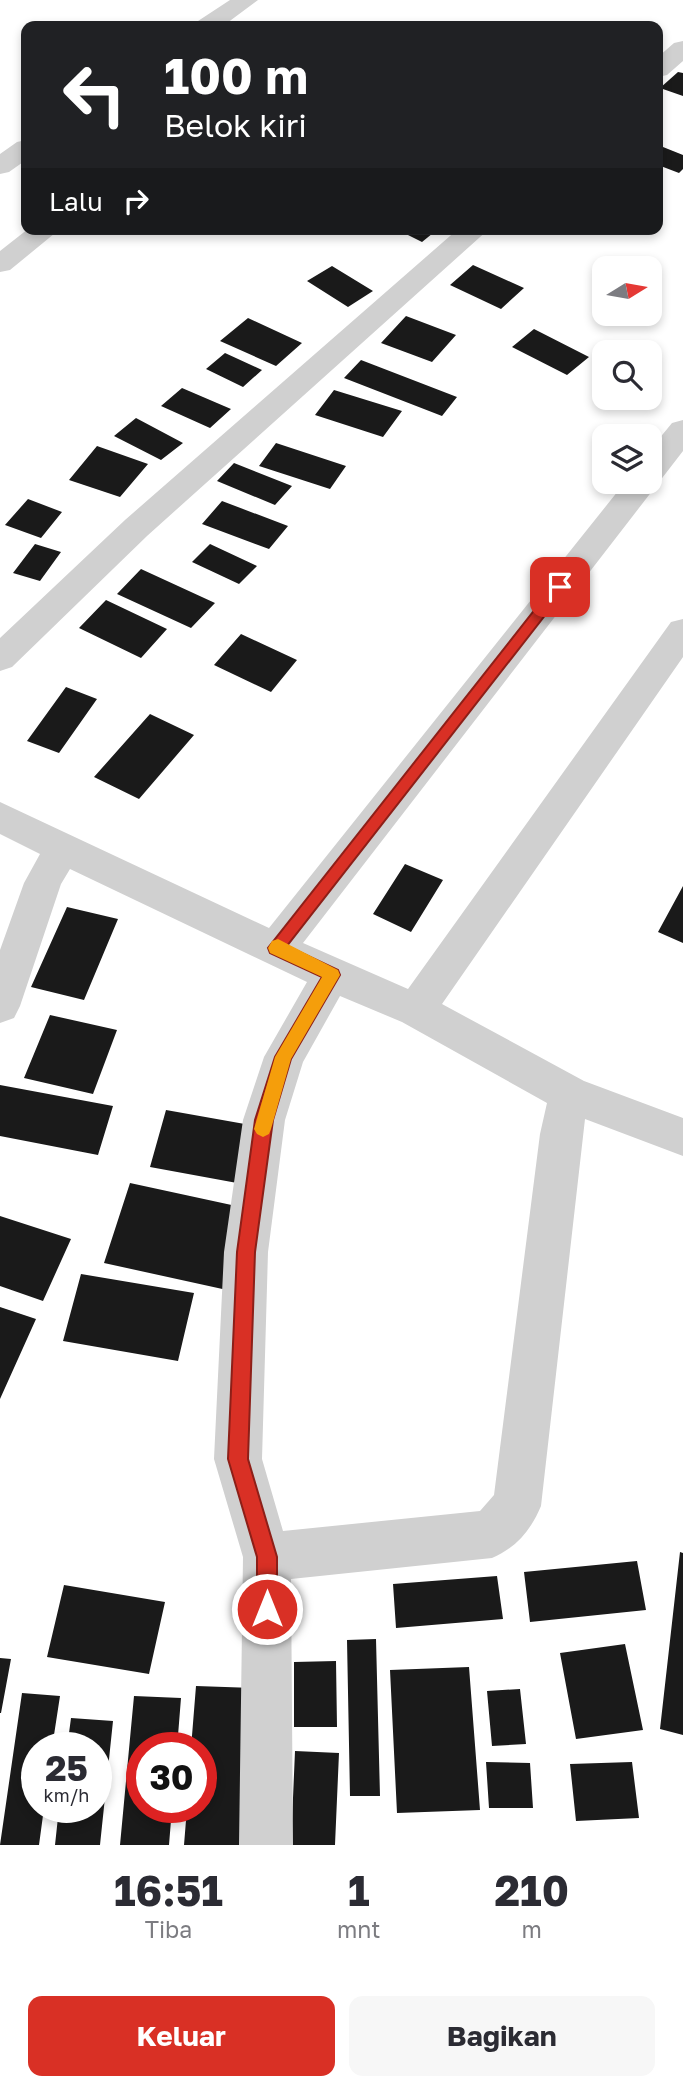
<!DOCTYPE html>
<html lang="id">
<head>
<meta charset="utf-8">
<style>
	body { margin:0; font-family:"Golos Text",sans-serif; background:#f7f7f7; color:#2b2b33; height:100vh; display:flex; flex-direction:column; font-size:26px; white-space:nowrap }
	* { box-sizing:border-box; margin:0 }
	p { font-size:23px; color:#7c7c81 }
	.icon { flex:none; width:38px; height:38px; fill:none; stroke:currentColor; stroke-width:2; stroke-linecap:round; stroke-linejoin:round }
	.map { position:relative; height:1845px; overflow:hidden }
	.side { display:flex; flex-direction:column; background:#fff; flex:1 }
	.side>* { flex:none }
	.guide { position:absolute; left:21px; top:21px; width:642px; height:214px; border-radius:14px; box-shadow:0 4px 10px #0003; background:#202124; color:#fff; overflow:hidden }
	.needle { width:46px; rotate:79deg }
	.buttons { position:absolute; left:592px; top:256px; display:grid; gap:14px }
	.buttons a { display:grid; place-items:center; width:70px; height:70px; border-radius:14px; background:#fff; box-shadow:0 4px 10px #0003; font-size:35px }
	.speed { position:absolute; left:21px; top:1732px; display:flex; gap:14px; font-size:35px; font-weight:700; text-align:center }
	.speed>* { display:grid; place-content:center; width:91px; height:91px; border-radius:50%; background:#fff; box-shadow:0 4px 10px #0003; line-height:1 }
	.speed small { font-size:18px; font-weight:400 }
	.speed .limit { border:10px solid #d22; background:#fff; color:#111 }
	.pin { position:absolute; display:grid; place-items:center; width:60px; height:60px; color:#fff; margin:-30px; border-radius:14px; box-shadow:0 4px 10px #0006 }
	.me { position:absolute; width:77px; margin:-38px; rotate:0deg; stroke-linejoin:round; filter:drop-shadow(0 0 5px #0008) }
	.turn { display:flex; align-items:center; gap:24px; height:147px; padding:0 28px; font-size:32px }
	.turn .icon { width:91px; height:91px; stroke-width:2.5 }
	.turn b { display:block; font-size:49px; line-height:60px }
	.then { display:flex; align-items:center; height:66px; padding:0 28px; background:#0003; gap:14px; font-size:26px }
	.eta { display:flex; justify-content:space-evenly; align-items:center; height:119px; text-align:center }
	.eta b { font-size:42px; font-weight:700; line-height:49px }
	.action { display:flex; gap:14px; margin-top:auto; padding:14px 28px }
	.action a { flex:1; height:80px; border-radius:14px; background:#d93025; color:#fff; font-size:28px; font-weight:700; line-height:80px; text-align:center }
	.action a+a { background:#f7f7f7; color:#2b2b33 }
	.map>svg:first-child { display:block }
</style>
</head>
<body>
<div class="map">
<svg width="683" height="1845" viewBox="0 0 683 1845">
	<rect width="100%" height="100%" fill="#fff"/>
	<path fill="#1a1a1a" d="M678,72L683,73V96L660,88Z
		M658,145L683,155V169L679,173L658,165Z
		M396,229H438L422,242Z
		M473,265L524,288L501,309L450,285Z
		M332,266L373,291L348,307L307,281Z
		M406,316L456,335L432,362L381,343Z
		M248,318L302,343L276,366L220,341Z
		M534,329L589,357L567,375L512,347Z
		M225,353L262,370L243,387L206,369Z
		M361,360L457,397L442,416L344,378Z
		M182,388L231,409L210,428L161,406Z
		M334,390L402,411L383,437L315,415Z
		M136,418L183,443L161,460L114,436Z
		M276,443L346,466L330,489L259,466Z
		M97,446L148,464L120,497L69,480Z
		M234,463L292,486L275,505L217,481Z
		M28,499L62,512L41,538L5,525Z
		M222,501L288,526L269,549L202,524Z
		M35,544L61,552L40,581L13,573Z
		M210,544L257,566L239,584L192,562Z
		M141,569L215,603L191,628L117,594Z
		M106,600L167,629L141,658L79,628Z
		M241,634L297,660L271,692L214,665Z
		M66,687L97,699L59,753L27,741Z
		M150,714L194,735L139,799L94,777Z
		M405,864L443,880L411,932L373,914Z
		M683,886V943L658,932Z
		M67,907L118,919L84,1000L31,987Z
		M50,1015L117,1030L93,1094L24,1078Z
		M0,1085L113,1106L98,1155L0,1136Z
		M166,1110L262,1127L248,1185L150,1167Z
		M130,1183L250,1209L227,1290L104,1263Z
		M0,1216L71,1239L43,1301L0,1286Z
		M81,1274L194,1293L178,1361L63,1341Z
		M0,1307L36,1319L0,1399Z
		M680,1552L683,1553V1735L660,1729Z
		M637,1561L646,1610L530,1622L524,1572Z
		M497,1576L503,1619L396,1628L393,1584Z
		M64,1585L165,1602L149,1674L47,1657Z
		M376,1639L380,1796H350L347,1640Z
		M625,1644L643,1730L576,1739L560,1653Z
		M0,1658L11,1659L1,1713H0Z
		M336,1661L337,1727H294V1662Z
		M469,1667L480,1810L397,1813L390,1670Z
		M196,1686L254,1688L245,1845H184L187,1808H201V1748H191Z
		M520,1689L526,1744L492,1746L487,1691Z
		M22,1693L60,1696L52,1748H37V1808H44L39,1845H0Z
		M134,1696L181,1698L177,1748H142V1808H172L169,1845H120Z
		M71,1718L113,1721L100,1845H55L59,1808H96V1748H67Z
		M295,1751L339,1753L335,1845H291Z
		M486,1762L530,1763L533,1808H489Z
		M632,1762L639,1818L576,1821L570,1764Z"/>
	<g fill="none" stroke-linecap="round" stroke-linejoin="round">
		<path fill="#d0d0d0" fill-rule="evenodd" d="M230,0H258L223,26H195L198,21Z
			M683,41V61L667,75L658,77V57L674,43Z
			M26,140V160L9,172L0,174V154L17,142Z
			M28,229H60L10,270L0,272V251Z
			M458,229H489L147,536L12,667L0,671V638L125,520Z
			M683,420V451L303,943L408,989L671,622L683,619V657L442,1004L584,1081L683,1118V1156L585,1119L541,1506C531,1530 516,1548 492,1558L291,1579L293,1845H239L243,1557L214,1459L224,1252L243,1120L264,1057L307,982L70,869L61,884L20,1006L14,1018L0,1023V950L24,883L40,854L0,834V802L269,928L626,481H649V451L672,423ZM340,996L402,1022L547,1103L540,1134L494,1495L480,1511L283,1531L262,1459L268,1252L285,1120L303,1062Z"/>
	</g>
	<path fill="#d93025" stroke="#8d1f18" stroke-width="2" d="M560,583L566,587L564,591L287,946L338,970L340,975L291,1059L273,1120L255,1252L248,1459L277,1557V1609L274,1617L267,1620L260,1617L257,1609V1557L228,1459L237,1252L255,1120L275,1057L322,977L270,953L268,948L555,584Z"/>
	<path fill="#f59e0b" d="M278,939L338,970L340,975L291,1059L271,1129L269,1134L263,1137L257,1134L254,1129L275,1057L322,977L270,953L268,948L272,941Z"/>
</svg>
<div class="buttons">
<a><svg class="needle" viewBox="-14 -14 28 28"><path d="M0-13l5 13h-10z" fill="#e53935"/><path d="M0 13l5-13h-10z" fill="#7c7c81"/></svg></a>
<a><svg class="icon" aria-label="search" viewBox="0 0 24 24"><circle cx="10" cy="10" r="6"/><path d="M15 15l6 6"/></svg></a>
<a><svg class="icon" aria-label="layers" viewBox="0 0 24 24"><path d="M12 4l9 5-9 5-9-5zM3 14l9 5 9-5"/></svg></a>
</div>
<div class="speed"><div>25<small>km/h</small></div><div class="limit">30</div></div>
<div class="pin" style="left:560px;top:587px;background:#d93025"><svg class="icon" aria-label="arrive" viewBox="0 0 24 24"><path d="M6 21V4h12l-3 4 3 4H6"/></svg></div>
<svg class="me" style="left:267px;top:1609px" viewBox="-20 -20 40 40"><circle r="17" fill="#d93025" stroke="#fff" stroke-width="3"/><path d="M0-11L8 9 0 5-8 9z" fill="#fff"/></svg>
<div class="guide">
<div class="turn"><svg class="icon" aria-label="left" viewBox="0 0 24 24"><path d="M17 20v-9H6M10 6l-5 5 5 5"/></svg><div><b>100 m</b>Belok kiri</div></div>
<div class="then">Lalu<svg class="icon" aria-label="right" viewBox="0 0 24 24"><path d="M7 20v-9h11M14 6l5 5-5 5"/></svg></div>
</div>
</div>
<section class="side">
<div class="eta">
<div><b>16:51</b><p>Tiba</p></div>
<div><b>1</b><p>mnt</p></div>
<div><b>210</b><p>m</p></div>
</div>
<div class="action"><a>Keluar</a><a>Bagikan</a></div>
</section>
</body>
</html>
